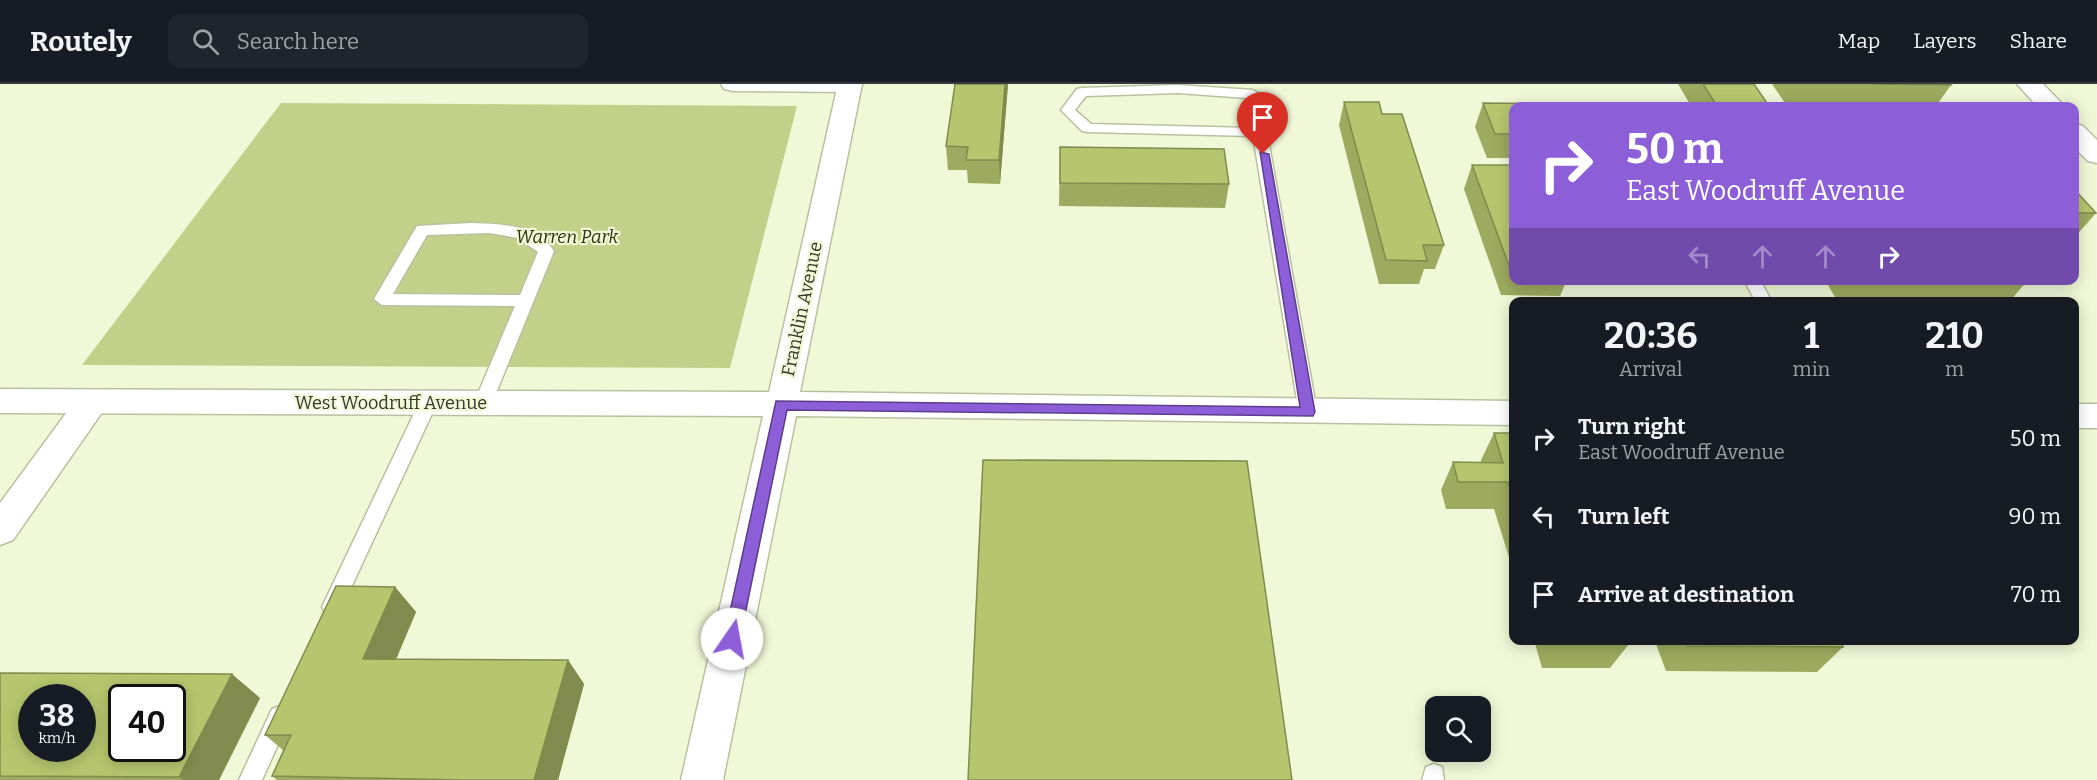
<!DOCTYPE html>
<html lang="en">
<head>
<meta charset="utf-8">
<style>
	body { margin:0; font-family:Bitter,serif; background:#20242c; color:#f1f3f6; height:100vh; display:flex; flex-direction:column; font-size:22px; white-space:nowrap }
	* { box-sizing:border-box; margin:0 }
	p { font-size:20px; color:#9ea1a6 }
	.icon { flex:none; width:33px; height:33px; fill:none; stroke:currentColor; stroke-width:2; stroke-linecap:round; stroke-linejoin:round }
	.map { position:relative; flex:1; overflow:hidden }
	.drawer { position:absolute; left:1509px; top:213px; width:570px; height:348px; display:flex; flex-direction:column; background:#171b24; border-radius:12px; box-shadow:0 3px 15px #0003 }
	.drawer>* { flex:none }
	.hud { position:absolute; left:1509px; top:18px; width:570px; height:183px; border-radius:12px; box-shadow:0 3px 15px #0003; background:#8c5ed8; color:#fff; overflow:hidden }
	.fabs { position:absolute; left:1425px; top:612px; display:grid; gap:12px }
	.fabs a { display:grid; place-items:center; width:66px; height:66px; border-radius:12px; background:#171b24; box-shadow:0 3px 15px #0003; font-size:30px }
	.speed { position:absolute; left:18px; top:600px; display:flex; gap:12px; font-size:30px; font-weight:700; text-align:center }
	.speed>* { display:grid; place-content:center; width:78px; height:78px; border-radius:50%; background:#171b24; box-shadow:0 3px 15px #0003; line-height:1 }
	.speed small { font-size:15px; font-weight:400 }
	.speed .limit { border:3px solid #111; border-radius:9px; background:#fff; color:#111 }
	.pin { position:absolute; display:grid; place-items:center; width:51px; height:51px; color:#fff; margin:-62px -26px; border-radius:50% 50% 50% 0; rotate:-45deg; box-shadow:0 0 6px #0007 }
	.pin .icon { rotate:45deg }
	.me { position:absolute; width:66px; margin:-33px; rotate:12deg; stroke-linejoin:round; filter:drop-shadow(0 0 4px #0008) }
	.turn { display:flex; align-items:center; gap:21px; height:126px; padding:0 18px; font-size:27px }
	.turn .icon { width:78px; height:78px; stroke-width:2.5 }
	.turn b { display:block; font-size:42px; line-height:51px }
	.lanes { display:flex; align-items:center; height:57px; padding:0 18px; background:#0003; justify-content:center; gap:30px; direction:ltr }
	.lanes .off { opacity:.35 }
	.eta { display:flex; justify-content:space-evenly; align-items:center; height:102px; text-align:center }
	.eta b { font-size:36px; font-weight:700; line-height:42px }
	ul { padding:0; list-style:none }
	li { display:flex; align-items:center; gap:18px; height:78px; padding:0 18px }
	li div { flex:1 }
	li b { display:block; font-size:22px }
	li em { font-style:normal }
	header { display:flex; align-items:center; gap:36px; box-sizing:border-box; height:84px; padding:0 30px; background:#171b24; border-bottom:2px solid #363941 }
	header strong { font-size:28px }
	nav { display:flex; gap:33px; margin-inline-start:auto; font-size:21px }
	.search { width:420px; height:54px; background:#20242c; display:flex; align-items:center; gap:15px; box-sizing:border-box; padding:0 21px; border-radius:12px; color:#9ea1a6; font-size:22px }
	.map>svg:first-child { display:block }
</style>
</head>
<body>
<header>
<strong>Routely</strong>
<div class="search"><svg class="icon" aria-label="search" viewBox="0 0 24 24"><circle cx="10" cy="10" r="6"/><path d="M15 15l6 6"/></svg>Search here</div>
<nav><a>Map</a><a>Layers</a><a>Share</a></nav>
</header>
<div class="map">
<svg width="2097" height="696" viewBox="0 0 2097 696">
	<rect width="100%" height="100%" fill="#f1f8d7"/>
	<path fill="#c3d089" d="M281,19L797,22L730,284L82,281Z"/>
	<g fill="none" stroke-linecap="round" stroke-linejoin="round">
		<defs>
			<path id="lane" d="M1178,1L1253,6L1260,10L1317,328L1314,333H1302L1299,328L1253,52L1087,48L1082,47L1061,26L1077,5L1082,4ZM1178,9L1247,14L1252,44L1091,40L1075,26L1086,12Z
				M471,139C500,140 536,140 554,167L492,319L489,324H477L474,319L515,222L382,221L374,215L417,142ZM489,149L518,154L538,168L520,211L393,210L427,151Z
				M1744,196H1760L1772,218H1756Z
				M428,312L434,314L437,319L342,523L339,529L332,532L325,529L322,523L419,319L422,314Z
				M280,622L288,625L291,632L262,696H239L272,625Z
				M1434,680L1442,683L1444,696H1422L1426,683Z"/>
			<path id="street" d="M721,0H862V1L859,6L850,8L733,7L724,5Z
				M2017,0H2043L2064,22H2037Z
				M2074,39L2083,42L2097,56V79L2088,77L2074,63Z
				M92,306L103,309L108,318L103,327L13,456L0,461V419L81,309Z"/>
			<path id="secondary" d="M838,0H862L800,308L1514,317V341L796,332L723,696H681L763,332L0,329V305L769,308Z
				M2074,320H2097V344H2074Z"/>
		</defs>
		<use href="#lane" stroke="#b9c0a0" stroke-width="3"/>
		<use href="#street" stroke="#b9c0a0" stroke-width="3"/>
		<use href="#secondary" stroke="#b9c0a0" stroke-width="3"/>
		<use href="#lane" fill="#fff" fill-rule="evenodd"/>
		<use href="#street" fill="#fff" fill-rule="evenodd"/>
		<use href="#secondary" fill="#fff" fill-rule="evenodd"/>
	</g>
	<path fill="#9daa5f" d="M955,0H1008L1000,100L968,99L967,86H948L946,62Z
		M1678,0H1754L1769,22H1691Z
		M1772,0H1950L1951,1L1936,22H1787Z
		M1344,18L1382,30L1444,161L1435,185H1424L1419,200H1379L1339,41Z
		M1483,19L1514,22V74H1487L1475,43Z
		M1060,63L1229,100L1225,124L1059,122Z
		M1472,81H1514V196H1567L1560,212L1501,211L1464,105Z
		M2074,105L2096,129L2075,153H2074Z
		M1825,196H2028L2010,217L1835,213Z
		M1494,349H1514V489L1494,425H1446L1441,406L1453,378L1481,379V376Z
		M395,503L416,528L396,575L568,576L584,600L558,696H277L272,692L283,666L265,651Z
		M1534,556H1840L1843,563L1817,588L1666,587L1656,560H1629L1610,584H1542Z
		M0,589L260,614L219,696H0Z"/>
	<path fill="#808b4d" d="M1005,0H1008L1000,100L999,76Z
		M395,503L416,528L386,599L363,575Z
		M568,576L584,600L558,696H534Z
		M232,590L260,614L219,696H183L179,693Z"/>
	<path fill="#b7c66e" stroke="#808b4d" stroke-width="1.5" fill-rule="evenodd" d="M955,0H1005L999,76H966L968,63L946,62Z
		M1703,0H1754L1769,22H1717Z
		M1873,0H1950L1951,1Z
		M1344,18H1379L1382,30H1402L1444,161H1423L1427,177L1386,176Z
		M1483,19L1635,21V22H1514V50H1495Z
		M1060,63L1224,65L1229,100L1060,99Z
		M1472,81H1514V187H1511Z
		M2074,105L2096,129H2074Z
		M1494,349H1514V416L1508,398H1458L1453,378L1503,379Z
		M983,376L1247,377L1292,696H968Z
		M336,502L395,503L363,575L568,576L534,696H463L272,692L291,651H265Z
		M1558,556H1628L1629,559H1559Z
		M1685,556H1840L1843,563L1687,562Z
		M0,589L232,590L179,693L0,692ZM32,614H82V664H32ZM122,614H172V664H122Z"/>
	<path fill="#8c5ed8" stroke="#5b3d8c" stroke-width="1.5" d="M1260,68L1269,70L1315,328L1313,332L787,326L740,555L737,560L732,562L726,560L724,555L776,317L1300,323Z"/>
	<g text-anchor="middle" stroke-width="4.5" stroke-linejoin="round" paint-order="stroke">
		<g font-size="18" font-style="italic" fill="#2c320c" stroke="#f1f8d7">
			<text x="567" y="159">Warren Park</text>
		</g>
		<g font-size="18" fill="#35382b" stroke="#f1f8d7">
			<text transform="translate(802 225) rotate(-78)" y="6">Franklin Avenue</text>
			<text x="391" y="325">West Woodruff Avenue</text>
		</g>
	</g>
</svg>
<div class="fabs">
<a><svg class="icon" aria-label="search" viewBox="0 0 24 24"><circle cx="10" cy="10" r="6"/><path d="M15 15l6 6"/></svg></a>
</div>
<div class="speed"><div>38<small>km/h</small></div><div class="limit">40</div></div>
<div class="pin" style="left:1263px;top:70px;background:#d93025"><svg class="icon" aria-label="arrive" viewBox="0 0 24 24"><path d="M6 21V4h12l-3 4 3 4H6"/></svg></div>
<svg class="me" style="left:732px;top:555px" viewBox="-20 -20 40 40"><circle r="19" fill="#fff"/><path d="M0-13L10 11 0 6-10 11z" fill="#8c5ed8"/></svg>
<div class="hud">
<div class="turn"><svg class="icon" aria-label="right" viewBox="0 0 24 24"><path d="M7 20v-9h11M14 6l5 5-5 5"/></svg><div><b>50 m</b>East Woodruff Avenue</div></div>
<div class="lanes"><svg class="icon off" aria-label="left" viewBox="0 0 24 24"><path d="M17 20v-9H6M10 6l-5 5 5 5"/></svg><svg class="icon off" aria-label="ahead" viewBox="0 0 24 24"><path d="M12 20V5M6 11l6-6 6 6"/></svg><svg class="icon off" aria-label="ahead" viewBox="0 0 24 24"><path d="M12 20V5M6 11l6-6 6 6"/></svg><svg class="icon" aria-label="right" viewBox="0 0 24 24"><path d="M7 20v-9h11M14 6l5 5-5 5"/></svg></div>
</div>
<section class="drawer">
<div class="eta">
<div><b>20:36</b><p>Arrival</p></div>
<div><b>1</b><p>min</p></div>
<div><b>210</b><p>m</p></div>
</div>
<ul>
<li><svg class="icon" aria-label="right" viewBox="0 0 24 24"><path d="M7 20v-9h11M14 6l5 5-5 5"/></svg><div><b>Turn right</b><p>East Woodruff Avenue</p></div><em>50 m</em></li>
<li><svg class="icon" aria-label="left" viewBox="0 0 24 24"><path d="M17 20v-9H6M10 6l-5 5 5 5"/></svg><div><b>Turn left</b></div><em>90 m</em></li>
<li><svg class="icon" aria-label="arrive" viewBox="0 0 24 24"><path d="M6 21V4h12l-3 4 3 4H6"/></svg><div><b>Arrive at destination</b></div><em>70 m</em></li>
</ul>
</section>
</div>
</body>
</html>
